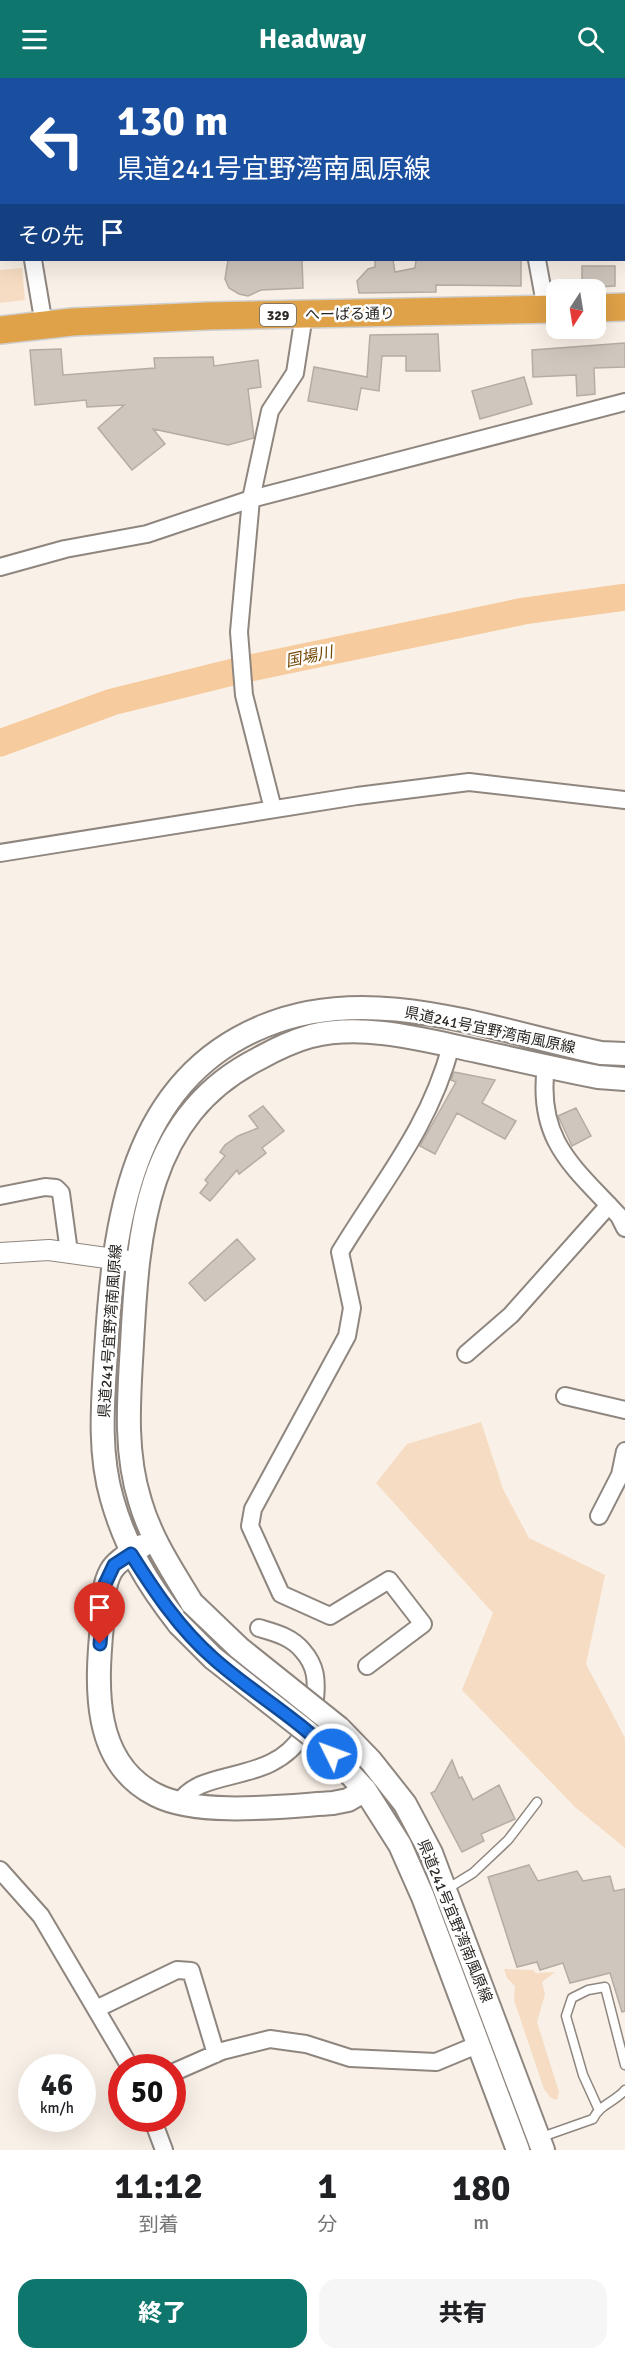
<!DOCTYPE html>
<html lang="ja">
<head>
<meta charset="utf-8">
<style>
	body { margin:0; font-family:Signika,"Noto Sans JP",sans-serif; background:#f6f6f6; color:#202124; height:100vh; display:flex; flex-direction:column; font-size:22px; white-space:nowrap }
	* { box-sizing:border-box; margin:0 }
	p { font-size:20px; color:#757577 }
	.icon { flex:none; width:33px; height:33px; fill:none; stroke:currentColor; stroke-width:2; stroke-linecap:round; stroke-linejoin:round }
	.map { position:relative; height:2072px; overflow:hidden }
	.details { display:flex; flex-direction:column; background:#fff; flex:1 }
	.details>* { flex:none }
	.guide { position:absolute; left:0px; top:0px; width:626px; height:183px; box-shadow:0 6px 24px #0002; background:#1a4fa0; color:#fff; overflow:hidden }
	.needle { width:39px; rotate:192deg }
	.buttons { position:absolute; left:546px; top:201px; display:grid; gap:12px }
	.buttons a { display:grid; place-items:center; width:60px; height:60px; border-radius:12px; background:#fff; box-shadow:0 6px 24px #0002; font-size:30px }
	.speed { position:absolute; left:18px; top:1976px; display:flex; gap:12px; font-size:30px; font-weight:700; text-align:center }
	.speed>* { display:grid; place-content:center; width:78px; height:78px; border-radius:50%; background:#fff; box-shadow:0 6px 24px #0002; line-height:1 }
	.speed small { font-size:15px; font-weight:400 }
	.speed .limit { border:9px solid #d22; background:#fff; color:#111 }
	.pin { position:absolute; display:grid; place-items:center; width:51px; height:51px; color:#fff; margin:-62px -26px; border-radius:50% 50% 50% 0; rotate:-45deg; box-shadow:0 0 6px #0007 }
	.pin .icon { rotate:45deg }
	.me { position:absolute; width:66px; margin:-33px; rotate:312deg; stroke-linejoin:round; filter:drop-shadow(0 0 4px #0008) }
	.turn { display:flex; align-items:center; gap:21px; height:126px; padding:0 18px; font-size:27px }
	.turn .icon { width:78px; height:78px; stroke-width:2.5 }
	.turn b { display:block; font-size:42px; line-height:51px }
	.then { display:flex; align-items:center; height:57px; padding:0 18px; background:#0003; gap:12px; font-size:22px }
	.eta { display:flex; justify-content:space-evenly; align-items:center; height:102px; text-align:center }
	.eta b { font-size:36px; font-weight:800; line-height:42px }
	.primary-button { display:flex; gap:12px; margin-top:auto; padding:12px 18px }
	.primary-button a { flex:1; height:69px; border-radius:18px; background:#0f766e; color:#fff; font-size:24px; font-weight:800; line-height:69px; text-align:center }
	.primary-button a+a { background:#f6f6f6; color:#202124 }
	header { display:flex; justify-content:space-between; align-items:center; height:78px; padding:0 18px; background:#0f766e; color:#fff; font-size:27px; font-weight:800 }
	.map>svg:first-child { display:block }
</style>
</head>
<body>
<header><svg class="icon" aria-label="menu" viewBox="0 0 24 24"><path d="M4 6h16M4 12h16M4 18h16"/></svg>Headway<svg class="icon" aria-label="search" viewBox="0 0 24 24"><circle cx="10" cy="10" r="6"/><path d="M15 15l6 6"/></svg></header>
<div class="map">
<svg width="625" height="2072" viewBox="0 0 625 2072">
	<rect width="100%" height="100%" fill="#f9f0e7"/>
	<path fill="#f5dcc2" d="M22,190L25,222L0,225V192Z
		M481,1344L503,1411L529,1460L605,1497L586,1586L625,1660V1770L575,1729L462,1612L493,1535L376,1405L407,1366Z
		M504,1891L533,1892L536,1895L555,1894L542,1904L545,1916L537,1944L559,2014L557,2022L551,2020L544,2011L514,1922L515,1908L507,1900Z"/>
	<g fill="none" stroke-linecap="round" stroke-linejoin="round">
		<path stroke="#f6cb9d" stroke-width="27" d="M0,665L112,624L241,592L524,533L625,519"/>
	</g>
	<path fill="#cfc7be" stroke="#b5aca4" stroke-width="1.5" d="M228,182H302L303,210L261,212L248,218L239,216L229,210L225,201Z
		M375,182H393L395,194L415,190L416,182H521V208L436,207V214L359,215L357,203L368,191L375,189Z
		M582,188H615V208L582,210Z
		M438,256L440,293H406V278H382L379,313L361,310L357,332L308,323L314,289L367,299L370,257Z
		M625,265V289L594,290L595,316L577,318L576,297L533,299L532,272Z
		M61,271L63,297L155,290L154,280L213,279L214,288L258,282L261,309L248,311L254,360L228,367L153,351L165,366L132,392L98,350L124,327L87,329L86,322L35,327L30,272Z
		M524,299L532,326L480,341L472,313Z
		M454,994L495,1002L482,1025L516,1043L505,1061L457,1035L435,1076L420,1068L456,1004L451,1002Z
		M263,1028L284,1053L262,1070L266,1075L239,1096L237,1092L210,1123L200,1115L208,1105L205,1102L225,1078L220,1074L225,1067L238,1058L258,1050L249,1038Z
		M576,1030L591,1058L572,1068L558,1038Z
		M237,1161L255,1181L205,1223L189,1205Z
		M452,1682L459,1700L462,1699L473,1722L499,1707L515,1741L481,1756L484,1763L462,1774L431,1715L435,1713Z
		M529,1787L538,1803L577,1793L583,1803L610,1798L614,1813L625,1811V1933L622,1934L610,1895L570,1905L563,1885L540,1892L537,1884L517,1889L488,1799Z"/>
	<g fill="none" stroke-linecap="round" stroke-linejoin="round">
		<defs>
			<path id="service" d="M447,1811L473,1795L508,1762L537,1724
				M598,2030L583,1997L566,1938L572,1920L588,1912L605,1909L625,1987
				M539,2060L593,2041C600,2026 615,2024 625,2012"/>
			<path id="minor" d="M32,0V2
				M80,2L82,0
				M542,2L543,0
				M33,182L44,247
				M537,182L546,231
				M0,489L65,471L147,456L251,421L625,324
				M273,731L244,617L239,554L251,421L270,333L295,295L304,237
				M0,775L357,718L469,704L625,722
				M546,988C536,1063 574,1089 619,1138L625,1150
				M0,1118L45,1109L56,1110L61,1115L69,1174
				M466,1276L511,1237L609,1127
				M565,1318L625,1332
				M599,1438L620,1397L625,1373
				M367,1588L423,1546L389,1502L330,1538L281,1516L250,1448L253,1431L347,1258L352,1230L340,1174C383,1103 429,1050 451,968
				M179,1725C201,1688 272,1708 303,1656C309,1646 315,1632 315,1621C317,1602 316,1588 303,1573C292,1559 276,1555 259,1550
				M0,1792L41,1838L130,1989
				M96,1931L177,1892L191,1893L216,1976
				M172,1995L222,1973L270,1961L306,1966L350,1980L436,1984L477,1967
				M152,2040L164,2072"/>
			<path id="tertiary" d="M0,1175L49,1172L128,1183"/>
			<path id="secondary" d="M142,1468C132,1475 117,1482 111,1493C102,1509 103,1530 102,1547C96,1609 92,1685 156,1717C199,1739 285,1728 333,1725L348,1722L365,1712
				M192,1525C172,1492 151,1461 140,1423C124,1372 129,1319 132,1266C138,1154 145,1038 258,981C274,972 293,963 311,958C365,945 424,962 477,973C517,982 558,991 598,999L625,1001
				M179,1546C147,1505 126,1470 112,1421C98,1373 103,1322 106,1273C114,1146 129,1003 264,948C371,903 494,953 601,975L625,976
				M339,1650L371,1683L405,1726L431,1775L543,2072
				M320,1664L365,1712L400,1767L423,1819L518,2072"/>
			<path id="trunk" d="M596,230L625,229
				M0,252L72,244L208,238L556,231"/>
		</defs>
		<use href="#service" stroke="#8e867f" stroke-width="11"/>
		<use href="#minor" stroke="#8e867f" stroke-width="20"/>
		<use href="#tertiary" stroke="#8e867f" stroke-width="22"/>
		<use href="#secondary" stroke="#8e867f" stroke-width="26"/>
		<use href="#trunk" stroke="#d0cfcf" stroke-width="30"/>
		<use href="#service" stroke="#fff" stroke-width="8"/>
		<use href="#minor" stroke="#fff" stroke-width="16"/>
		<use href="#tertiary" stroke="#fff" stroke-width="20"/>
		<use href="#secondary" stroke="#fff" stroke-width="22"/>
		<use href="#trunk" stroke="#e0a248" stroke-width="27"/>
		<defs>
			<path id="secondary-bridge" d="M192,1525L239,1570L339,1650
				M179,1546L213,1580L320,1664"/>
		</defs>
		<use href="#secondary-bridge" stroke="#8e867f" stroke-width="26" stroke-linecap="butt"/>
		<use href="#secondary-bridge" stroke="#fff" stroke-width="22"/>
	</g>
	<g fill="none" stroke-linecap="round" stroke-linejoin="round">
		<defs>
			<path id="route" d="M100,1566L105,1506L114,1487L131,1476C155,1514 179,1550 213,1580C251,1614 296,1639 332,1676"/>
		</defs>
		<use href="#route" stroke="#114b97" stroke-width="15"/>
		<use href="#route" stroke="#1a73e8" stroke-width="10"/>
	</g>
	<g text-anchor="middle" stroke-width="5" stroke-linejoin="round" paint-order="stroke">
		<rect fill="#fff" stroke="#696765" stroke-width="1.5" x="260" y="226" width="36" height="22" rx="4.5"/>
		<g font-size="14" font-weight="bold" fill="#292623">
			<text x="278" y="242">329</text>
		</g>
		<g font-size="15" fill="#292623" stroke="#fff">
			<text transform="translate(350 236) rotate(-1)" y="5">へーばる通り</text>
			<text transform="translate(490 952) rotate(12)" y="5">県道241号宜野湾南風原線</text>
			<text transform="translate(110 1253) rotate(-86)" y="5">県道241号宜野湾南風原線</text>
			<text transform="translate(455 1843) rotate(68)" y="5">県道241号宜野湾南風原線</text>
		</g>
		<g font-size="16" font-style="italic" fill="#724500" stroke="#fff">
			<text transform="translate(309 578) rotate(-12)" y="6">国場川</text>
		</g>
	</g>
</svg>
<div class="buttons">
<a><svg class="needle" viewBox="-14 -14 28 28"><path d="M0-13l5 13h-10z" fill="#e53935"/><path d="M0 13l5-13h-10z" fill="#757577"/></svg></a>
</div>
<div class="speed"><div>46<small>km/h</small></div><div class="limit">50</div></div>
<div class="pin" style="left:100px;top:1566px;background:#d93025"><svg class="icon" aria-label="arrive" viewBox="0 0 24 24"><path d="M6 21V4h12l-3 4 3 4H6"/></svg></div>
<svg class="me" style="left:332px;top:1676px" viewBox="-20 -20 40 40"><circle r="17" fill="#1a73e8" stroke="#fff" stroke-width="3"/><path d="M0-11L8 9 0 5-8 9z" fill="#fff"/></svg>
<div class="guide">
<div class="turn"><svg class="icon" aria-label="left" viewBox="0 0 24 24"><path d="M17 20v-9H6M10 6l-5 5 5 5"/></svg><div><b>130 m</b>県道241号宜野湾南風原線</div></div>
<div class="then">その先<svg class="icon" aria-label="arrive" viewBox="0 0 24 24"><path d="M6 21V4h12l-3 4 3 4H6"/></svg></div>
</div>
</div>
<section class="details">
<div class="eta">
<div><b>11:12</b><p>到着</p></div>
<div><b>1</b><p>分</p></div>
<div><b>180</b><p>m</p></div>
</div>
<div class="primary-button"><a>終了</a><a>共有</a></div>
</section>
</body>
</html>
